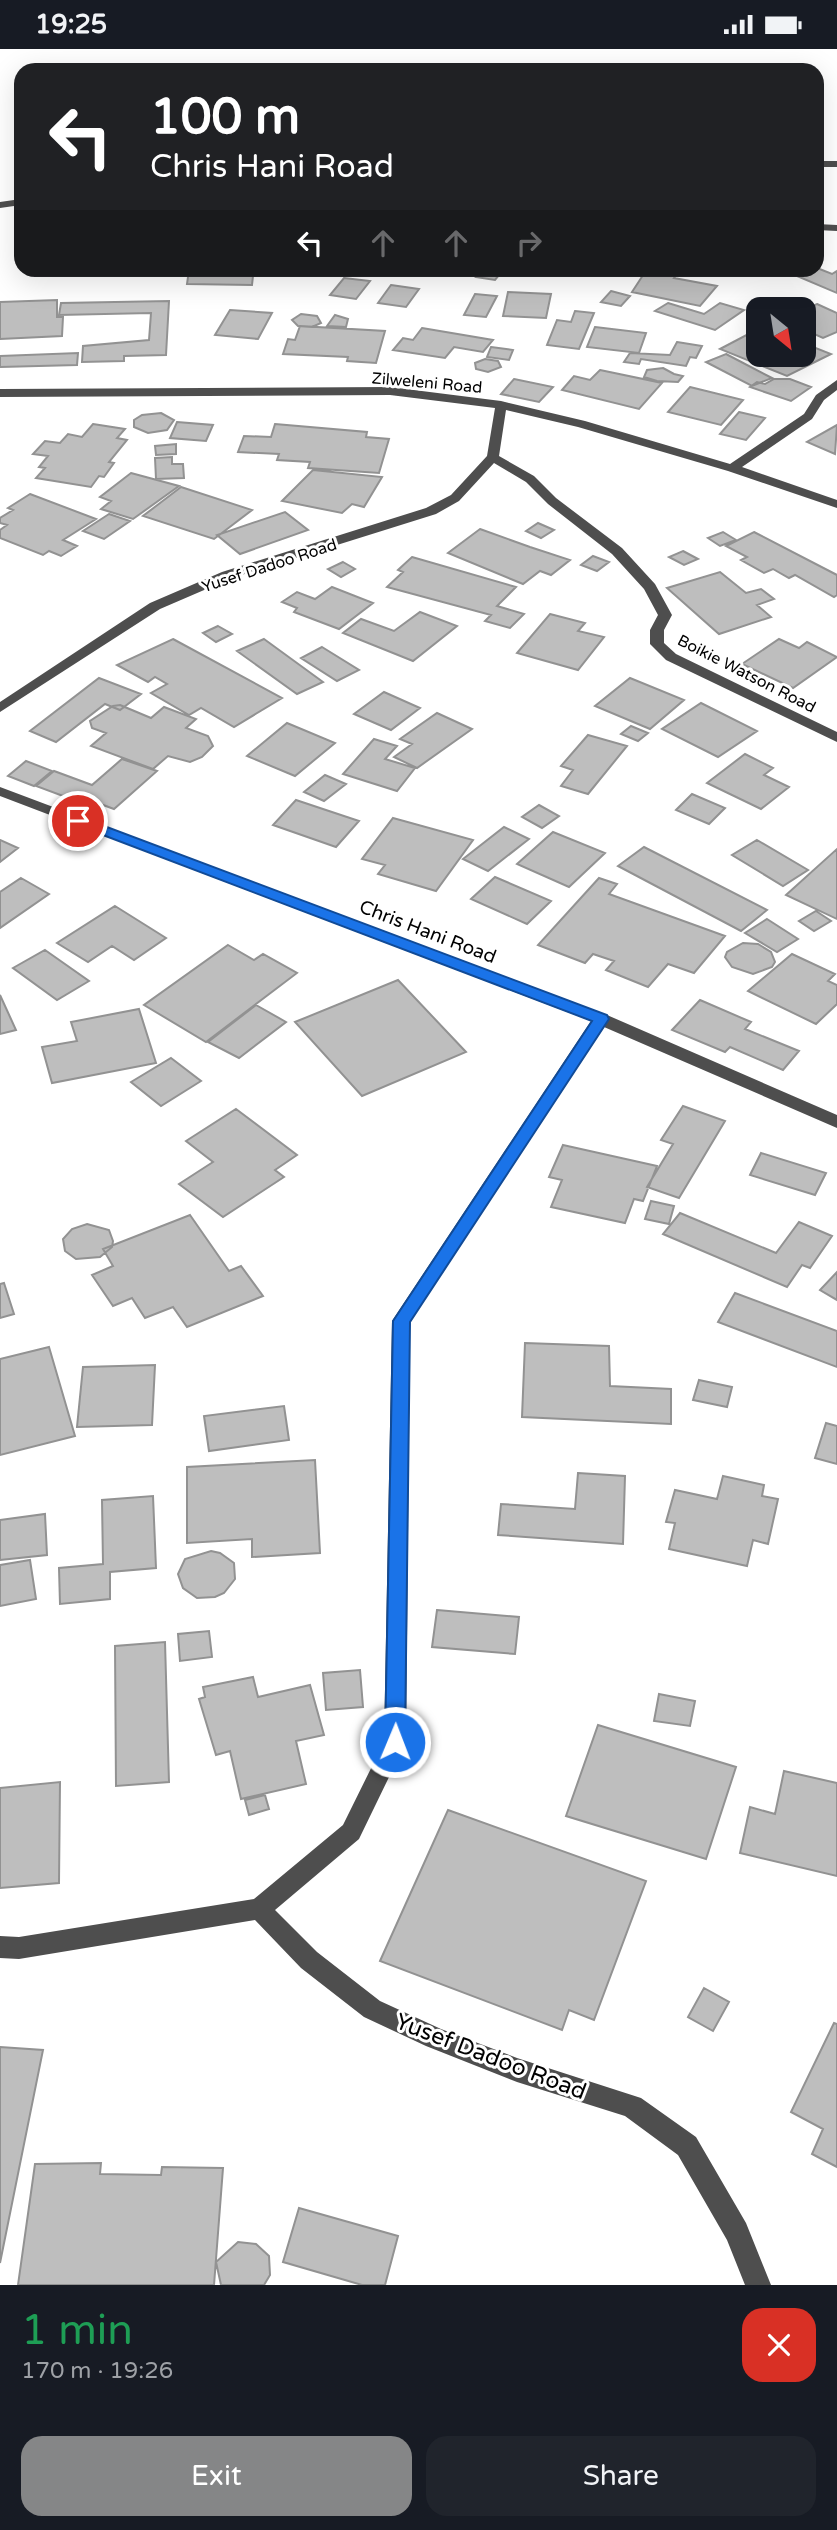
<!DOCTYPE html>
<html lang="en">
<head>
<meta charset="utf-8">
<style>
	body { margin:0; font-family:"Varela Round",sans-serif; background:#20242c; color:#f1f3f6; height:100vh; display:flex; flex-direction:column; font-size:26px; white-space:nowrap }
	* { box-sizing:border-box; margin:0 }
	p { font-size:23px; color:#9ea1a6 }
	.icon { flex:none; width:38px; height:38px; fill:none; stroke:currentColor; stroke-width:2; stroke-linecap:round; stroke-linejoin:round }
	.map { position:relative; height:2236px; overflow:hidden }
	.sheet { display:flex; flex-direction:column; background:#171b24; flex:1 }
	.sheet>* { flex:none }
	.top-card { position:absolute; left:14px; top:14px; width:810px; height:214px; border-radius:21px; box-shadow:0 7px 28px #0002; background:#202124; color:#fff; overflow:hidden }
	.needle { width:46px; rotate:150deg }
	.fabs { position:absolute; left:746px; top:248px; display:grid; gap:14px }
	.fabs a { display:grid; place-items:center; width:70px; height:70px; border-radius:14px; background:#171b24; box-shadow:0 7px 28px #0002; font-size:35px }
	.pin { position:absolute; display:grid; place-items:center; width:60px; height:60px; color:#fff; margin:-30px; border:4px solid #fff; border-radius:50%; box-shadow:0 2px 7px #0007 }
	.me { position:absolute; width:77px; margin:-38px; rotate:1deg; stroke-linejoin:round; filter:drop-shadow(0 0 5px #0008) }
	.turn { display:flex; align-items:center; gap:24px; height:147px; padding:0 21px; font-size:32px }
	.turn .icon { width:91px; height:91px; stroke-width:2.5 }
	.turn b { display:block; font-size:49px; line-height:60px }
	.lanes { display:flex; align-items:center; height:66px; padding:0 21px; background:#0003; justify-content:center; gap:35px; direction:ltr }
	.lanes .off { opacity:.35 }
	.round { display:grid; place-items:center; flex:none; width:74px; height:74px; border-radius:21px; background:#20242c }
	.headline { display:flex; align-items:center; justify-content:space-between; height:119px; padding:0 21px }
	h1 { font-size:42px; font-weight:600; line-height:52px; color:#1e9e55 }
	.primary-button { display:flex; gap:14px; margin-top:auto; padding:14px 21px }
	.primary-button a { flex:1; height:80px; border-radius:21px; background:#858687; color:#fff; font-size:28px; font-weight:600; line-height:80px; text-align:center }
	.primary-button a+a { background:#20242c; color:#f1f3f6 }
	.status { display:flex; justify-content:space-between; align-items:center; height:49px; padding:0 35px; background:#171b24; direction:ltr }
	.status svg { height:19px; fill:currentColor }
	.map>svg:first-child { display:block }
</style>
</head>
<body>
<div class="status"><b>19:25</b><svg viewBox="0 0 49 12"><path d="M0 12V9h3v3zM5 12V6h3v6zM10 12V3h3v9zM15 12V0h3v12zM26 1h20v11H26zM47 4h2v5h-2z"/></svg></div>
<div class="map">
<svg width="837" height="2236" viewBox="0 0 837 2236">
	<rect width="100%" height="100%" fill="#fff"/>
	<path fill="#bebebe" stroke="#929292" stroke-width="2" d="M817,219L832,225L837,222V244L797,227Z
		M269,220L268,227H253L252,236L187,235L189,221Z
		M482,220H504L495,231L476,228Z
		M647,220L677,225L674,229L717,237L700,257L632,243Z
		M344,229L370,232L356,250L330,246Z
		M391,236L419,240L406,258L378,254Z
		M611,242L630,247L621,257L601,253Z
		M508,243L551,245L546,269L503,267Z
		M475,245L497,247L486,268L464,266Z
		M769,249L793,261H761L752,257Z
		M57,251V268H63L62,287L0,290V253Z
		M169,252L166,306L124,307V312L82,313L83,297L149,291L151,264L59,266L61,254Z
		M668,254L704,265L720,254L744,261L715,281L655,262Z
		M817,255L837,264V283L823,289L803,280V261Z
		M230,261L272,264L258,290L215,286Z
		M575,262L594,264L579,300L547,296L557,271L571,273Z
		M301,265L317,267L321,274L312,278L298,277L292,271Z
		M335,266L348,270L346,278L327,277Z
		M300,277L385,282L376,314L347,312L348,308L283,305L288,290L295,291Z
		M595,278L646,284L639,304L587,298Z
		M422,279L493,291L483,303L454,298L445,309L393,301L403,289L413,291Z
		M754,282L758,283V306H803V294L831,305L787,327L720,300Z
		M677,293L702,297L696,309L690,308L686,317L641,310L639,315L624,313L630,304L670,306Z
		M491,298L513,301L509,311L487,308Z
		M78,304L77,316L0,318V307Z
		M726,305L772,329L752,337L706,313Z
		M485,310L498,312L501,318L488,323L476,320L475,314Z
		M663,319L674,325L683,327L678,333L657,332L644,328L647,321Z
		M600,321L662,334L639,360L562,341L574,327L590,331Z
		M514,330L553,338L539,353L501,345Z
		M774,330H790L811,338L791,352L750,338L757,333L765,335Z
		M690,338L743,351L721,376L668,363Z
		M739,363L765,369L746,391L720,385Z
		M161,364L174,371L167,381L148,384L134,378V371L142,366Z
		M177,373L213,376L206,392L170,389Z
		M93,375L125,380L117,389L127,391L109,413L114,414L104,428L99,427L91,438L36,429L45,419L39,418L48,407L33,405L45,392L60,394L68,385L82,388Z
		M275,375L367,383L366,388L389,390L379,424L308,419L310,413L277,411L279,405L238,403L244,387L271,388Z
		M837,376L835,405L807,393Z
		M176,395V405L156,406L155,397Z
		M172,408V415H183L184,429L156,430L155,409Z
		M313,421L382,428L364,458L352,455L342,464L282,452Z
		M131,424L179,437L133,470L101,460L111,452L100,448Z
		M181,438L252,461L214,490L143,467Z
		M30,445L96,470L63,491L77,497L61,507L49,502L43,506L0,489V481L7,476L0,474V469L13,461L8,459Z
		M285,463L308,481L240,505L217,486Z
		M109,465L130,472L104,490L83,482Z
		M538,474L554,481L541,489L526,482Z
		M480,480L530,498L570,511L551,526L540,522L523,535L448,504Z
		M723,483L736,491L720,497L708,489Z
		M754,483L837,526V546L834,548L795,526L789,529L773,520L764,524L741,511L747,508L726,497Z
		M683,502L698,510L684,516L669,508Z
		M593,507L609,513L597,522L581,516Z
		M412,508L516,538L497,557L524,565L510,579L485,572L491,566L387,538L403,523L398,521Z
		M343,513L355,520L341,528L328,520Z
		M720,523L746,544L761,540L774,550L757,556L771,568L719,585L667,539Z
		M332,538L373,554L339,580L294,563L297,559L282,553L297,543L315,550Z
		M420,563L457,577L413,612L343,584L361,570L394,582Z
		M550,565L585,574L578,582L604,588L578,621L517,604Z
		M218,577L232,585L216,593L203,584Z
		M173,590L282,649L234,678L201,659L189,666L151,644L167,635L155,628L148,633L117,616Z
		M264,590L323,633L297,645L237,602Z
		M779,590L799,599L807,593L837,608L793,639L742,615Z
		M322,598L359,621L337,632L301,609Z
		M99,629L141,645L120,661L105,655L56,693L30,682Z
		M630,629L684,651L650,680L595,657Z
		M384,643L420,659L391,681L354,665Z
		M701,654L757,682L718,708L662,680Z
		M120,656L151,669L164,658L196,670L186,679L208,687L213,697L202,708L190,713L168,707L153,720L91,697L106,684L92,679L90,672L113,657Z
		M437,664L472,680L417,719L394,708L412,695L400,690Z
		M287,674L335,694L295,727L247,707Z
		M631,677L648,684L638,692L621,685Z
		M588,686L627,697L588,745L561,737L573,721L561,717Z
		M374,690L397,697L385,710L415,719L397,742L343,725Z
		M745,705L773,719L764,726L789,738L761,760L707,734Z
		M122,710L157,722L114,760L87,750L82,754L36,737L54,722L92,736Z
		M26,712L52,722L34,737L8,727Z
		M325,726L346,735L324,752L304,743Z
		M692,745L725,759L709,775L676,761Z
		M296,751L359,772L336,798L273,776Z
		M539,756L559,767L542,779L522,768Z
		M393,769L473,791L436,842L378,825L385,816L362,810Z
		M504,778L529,790L488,822L463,810Z
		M553,783L605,804L569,838L517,815Z
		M0,791L18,799L0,813Z
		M757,791L808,821L783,837L732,806Z
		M644,798L767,861L741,882L618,817Z
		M837,800V870L786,846Z
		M495,828L551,852L527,875L471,850Z
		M21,829L49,845L0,879V843Z
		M599,829L617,835L609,845L725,887L694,924L668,915L648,938L606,921L614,912L593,905L585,914L538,896Z
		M115,857L166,889L134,911L112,897L88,913L57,894Z
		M816,862L831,872L814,882L799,872Z
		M767,870L798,890L777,903L745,884Z
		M743,894L758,895L771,903L775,913L772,918L753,925L732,918L725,908L727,903Z
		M228,896L254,911L263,905L297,924L206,993L144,956Z
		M45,901L89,932L57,951L13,919Z
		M792,905L835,925L828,932L837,936V955L816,975L748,942Z
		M398,931L466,1003L362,1047L295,973Z
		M0,946L16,981L0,985Z
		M700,951L751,973L745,980L799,1002L783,1021L730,998L725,1003L672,981Z
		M256,956L286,973L239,1009L208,993Z
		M139,960L156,1014L52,1034L42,998L77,992L71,973Z
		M171,1009L201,1032L161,1057L131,1033Z
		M683,1057L725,1072L679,1149L647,1138L673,1095L661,1091Z
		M236,1060L297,1106L275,1121L284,1128L223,1168L179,1135L213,1113L186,1092Z
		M563,1096L657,1117L643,1152L634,1150L625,1174L551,1158L562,1131L549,1128Z
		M761,1104L826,1124L815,1146L750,1126Z
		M651,1152L674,1157L669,1175L645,1170Z
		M680,1164L776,1204L799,1173L832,1187L810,1219L802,1216L787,1238L663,1185Z
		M190,1166L229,1222L241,1217L263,1247L187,1278L173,1258L145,1269L132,1249L113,1257L92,1226L113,1217L103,1200Z
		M87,1175L109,1181L113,1192L112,1198L100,1208L76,1210L65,1202L63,1190L72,1180Z
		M837,1223V1251L820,1241Z
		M4,1234L14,1265L0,1269V1235Z
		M735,1244L837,1282V1318L718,1273Z
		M525,1294L609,1297L610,1337L671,1340V1375L522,1368Z
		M49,1298L75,1387L0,1406V1310Z
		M155,1316L152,1376L77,1378L83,1318Z
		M699,1331L732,1338L727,1358L693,1351Z
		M284,1357L289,1391L209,1402L204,1367Z
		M826,1374L837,1377V1415L815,1409Z
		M315,1411L320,1504L252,1508V1490L187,1494V1418Z
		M578,1424L625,1427L623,1495L498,1486L501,1455L575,1460Z
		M723,1427L764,1436L762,1447L778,1450L768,1495L753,1491L747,1517L669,1500L675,1474L666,1473L675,1441L717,1450Z
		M153,1447L156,1519L110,1523V1550L60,1555L59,1519L103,1515L102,1451Z
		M45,1465L47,1506L0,1511V1471Z
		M211,1502L220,1504L234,1514L235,1530L224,1544L215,1548L197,1549L183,1539L178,1525L185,1510Z
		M30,1511L36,1550L0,1557V1516Z
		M437,1561L519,1568L515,1605L432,1598Z
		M209,1582L212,1608L180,1612L178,1585Z
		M165,1593L169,1733L116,1737L115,1597Z
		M360,1621L363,1658L326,1661L323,1624Z
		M253,1628L258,1648L310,1636L324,1686L296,1692L306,1735L241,1750L230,1702L216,1706L199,1650L205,1648L203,1638Z
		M659,1645L695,1652L690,1677L654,1672Z
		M598,1676L736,1718L706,1810L566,1767Z
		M784,1722L837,1734V1827L740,1804L750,1758L775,1765Z
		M60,1733L59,1834L0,1839V1739Z
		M265,1746L269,1760L249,1766L245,1751Z
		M448,1761L646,1832L594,1971L569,1961L562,1981L380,1912Z
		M704,1939L729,1953L713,1982L688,1968Z
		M834,1974L837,1975V2118L812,2105L823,2080L791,2063Z
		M0,1998L43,2001L0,2214Z
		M101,2114L100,2125L161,2126L162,2118L223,2119L214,2236H18L35,2115Z
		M299,2159L398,2187L385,2236H362L283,2213Z
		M238,2193L256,2195L269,2207L270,2226L264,2236H221L216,2213Z"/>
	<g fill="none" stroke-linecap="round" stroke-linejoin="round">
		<path fill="#4e4e4e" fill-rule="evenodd" d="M817,112H837V118H817Z
			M21,150V156L0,159V153Z
			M817,175L837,176V182L817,181Z
			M837,331V341L824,351L812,370L742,418L837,451V459L728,422L578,378L506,361L499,407L534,427L556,449L622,499L655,535L672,566L664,581V594L676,605L837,683V693L666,611L650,595V581L658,566L644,540L612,505L548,455L526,433L494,414L459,452L436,465L232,529L160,560L0,663V653L150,554L222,523L426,459L451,446L487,407L495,359L390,346L0,348V340L390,338L501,352L585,372L730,415L804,365L816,346Z
			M0,738L607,966L837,1066V1079L604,978L410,1273L406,1693L359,1790L275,1861L317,1903L380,1952L441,1980L517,2009L641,2049L696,2088L746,2174L771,2236H745L727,2191L678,2106L625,2067L517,2033L426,1997L364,1968L301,1919L255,1871L19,1910L0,1909V1887L19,1888L254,1850L343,1776L384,1693L392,1272L591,972L0,747Z"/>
	</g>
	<path fill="#1a73e8" stroke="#114b97" stroke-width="2" d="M74,769H83L607,966L609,970L410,1273L405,1693L402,1699L395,1701L388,1699L385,1693L393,1272L592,972L74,775Z"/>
	<g text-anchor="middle" stroke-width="6" stroke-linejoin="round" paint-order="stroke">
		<g font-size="16" fill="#000" stroke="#fff">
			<text transform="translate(427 333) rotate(5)" y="6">Zilweleni Road</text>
			<text transform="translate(269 516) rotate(-18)" y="6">Yusef Dadoo Road</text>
			<text transform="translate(747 624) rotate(27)" y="6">Boikie Watson Road</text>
		</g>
		<g font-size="19" fill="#000" stroke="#fff">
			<text transform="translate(428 882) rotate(21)" y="7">Chris Hani Road</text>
		</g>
		<g font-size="23" fill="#000" stroke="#fff">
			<text transform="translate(491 2007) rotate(21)" y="8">Yusef Dadoo Road</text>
		</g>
	</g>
</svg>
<div class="fabs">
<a><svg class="needle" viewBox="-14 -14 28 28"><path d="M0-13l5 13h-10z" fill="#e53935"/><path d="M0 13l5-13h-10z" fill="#9ea1a6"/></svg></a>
</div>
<div class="pin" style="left:78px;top:772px;background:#d93025"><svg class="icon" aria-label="arrive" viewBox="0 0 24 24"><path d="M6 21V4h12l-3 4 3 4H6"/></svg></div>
<svg class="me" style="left:395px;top:1693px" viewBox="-20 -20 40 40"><circle r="17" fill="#1a73e8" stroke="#fff" stroke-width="3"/><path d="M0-11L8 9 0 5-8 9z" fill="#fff"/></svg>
<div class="top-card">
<div class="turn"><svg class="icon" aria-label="left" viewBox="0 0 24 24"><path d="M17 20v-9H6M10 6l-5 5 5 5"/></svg><div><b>100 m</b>Chris Hani Road</div></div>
<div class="lanes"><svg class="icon" aria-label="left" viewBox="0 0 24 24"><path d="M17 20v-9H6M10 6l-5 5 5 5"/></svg><svg class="icon off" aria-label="ahead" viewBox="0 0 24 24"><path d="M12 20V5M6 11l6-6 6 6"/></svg><svg class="icon off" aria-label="ahead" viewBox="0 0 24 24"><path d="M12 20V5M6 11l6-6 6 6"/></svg><svg class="icon off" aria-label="right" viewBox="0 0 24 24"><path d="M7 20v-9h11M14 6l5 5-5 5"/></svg></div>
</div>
</div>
<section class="sheet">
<div class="headline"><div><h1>1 min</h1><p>170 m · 19:26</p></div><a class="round" style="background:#d93025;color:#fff"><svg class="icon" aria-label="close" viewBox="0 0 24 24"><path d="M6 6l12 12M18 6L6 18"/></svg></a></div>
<div class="primary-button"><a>Exit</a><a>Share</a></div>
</section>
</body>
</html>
